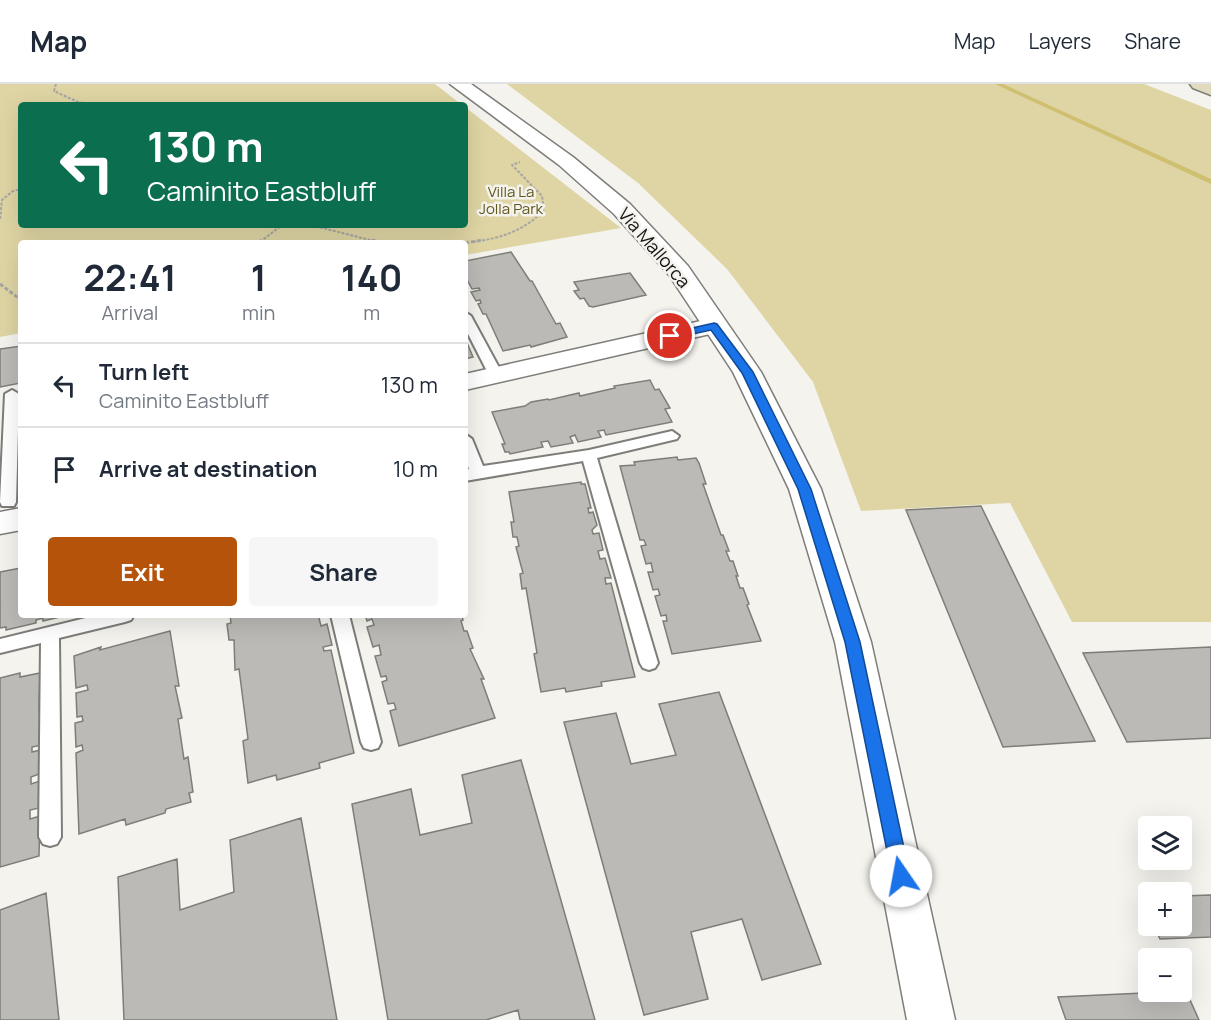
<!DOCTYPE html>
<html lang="en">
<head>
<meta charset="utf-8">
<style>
	body { margin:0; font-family:Manrope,sans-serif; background:#f6f6f7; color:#1f2937; height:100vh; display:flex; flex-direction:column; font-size:22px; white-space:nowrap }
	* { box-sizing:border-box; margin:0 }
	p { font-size:20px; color:#747a83 }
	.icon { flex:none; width:33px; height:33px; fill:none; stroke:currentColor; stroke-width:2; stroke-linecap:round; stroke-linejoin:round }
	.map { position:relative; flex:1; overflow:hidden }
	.sheet { position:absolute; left:18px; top:156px; width:450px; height:378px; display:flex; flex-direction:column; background:#fff; border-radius:6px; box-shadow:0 6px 24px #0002 }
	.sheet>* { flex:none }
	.hud { position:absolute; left:18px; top:18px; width:450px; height:126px; border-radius:6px; box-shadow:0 6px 24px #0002; background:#0b6e4f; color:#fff; overflow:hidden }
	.buttons { position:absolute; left:1138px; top:732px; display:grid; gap:12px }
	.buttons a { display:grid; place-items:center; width:54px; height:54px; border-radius:6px; background:#fff; box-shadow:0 6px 24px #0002; font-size:30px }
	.pin { position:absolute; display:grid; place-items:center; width:51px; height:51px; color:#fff; margin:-26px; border:3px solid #fff; border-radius:50%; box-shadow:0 2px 6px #0007 }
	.me { position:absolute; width:66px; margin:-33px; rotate:348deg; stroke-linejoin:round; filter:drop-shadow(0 0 4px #0008) }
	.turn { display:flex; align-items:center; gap:21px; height:126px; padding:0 30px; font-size:27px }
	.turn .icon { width:78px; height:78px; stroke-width:2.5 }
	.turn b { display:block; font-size:42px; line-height:51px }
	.eta { display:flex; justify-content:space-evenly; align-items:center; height:102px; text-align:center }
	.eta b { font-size:36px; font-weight:700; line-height:42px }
	.cta { display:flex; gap:12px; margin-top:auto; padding:12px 30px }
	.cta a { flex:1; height:69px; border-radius:6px; background:#b45309; color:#fff; font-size:24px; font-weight:700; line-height:69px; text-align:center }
	.cta a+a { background:#f6f6f7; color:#1f2937 }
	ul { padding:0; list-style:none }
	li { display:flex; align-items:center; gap:18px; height:84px; padding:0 30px; border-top:2px solid #e0e1e3 }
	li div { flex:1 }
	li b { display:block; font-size:22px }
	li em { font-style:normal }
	header { display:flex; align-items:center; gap:36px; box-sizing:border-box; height:84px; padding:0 30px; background:#fff; border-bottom:2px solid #e0e1e3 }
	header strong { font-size:28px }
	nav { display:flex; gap:33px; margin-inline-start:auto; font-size:21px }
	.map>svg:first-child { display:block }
</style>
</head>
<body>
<header>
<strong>Map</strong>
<nav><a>Map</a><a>Layers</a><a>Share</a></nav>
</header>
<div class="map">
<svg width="1211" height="936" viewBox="0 0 1211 936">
	<rect width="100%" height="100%" fill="#f4f3ee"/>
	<path fill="#dfd5a4" d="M0,0H435L462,21H21V141H465V23L621,144L465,171V159H21V249L0,253Z
		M507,0H1144L1211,26V538H1072L1010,419L861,427L813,298L727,185L638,99Z"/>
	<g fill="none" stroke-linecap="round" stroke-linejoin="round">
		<path fill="#cfbf71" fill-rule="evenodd" d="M995,0H1003L1211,95V100Z"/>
	</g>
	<path fill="#bbbab6" stroke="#7e7e79" stroke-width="1.5" d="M511,168L530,197H532L556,240L560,239L567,253L531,263L530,261L503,267L486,230H483L478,220L481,219L480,216L476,217L471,208L480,206L479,204L472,205L465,192V177Z
		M630,189L646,211L593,223L589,222L584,214L580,215L574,207L579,206L574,198Z
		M465,254L473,273L465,275Z
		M21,262V299L0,303V265Z
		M650,296L655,306L659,305L670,324L665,325L672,338L606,351L604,346L598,347L601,353L578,358L575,351L570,353L573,359L551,363L548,357L541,358L543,363L510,370L509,368H505L502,360H505L492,328L525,322L531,318L548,315L549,316L579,309L580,312L615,304L614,302Z
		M677,373L678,376L696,374L699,379L706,400H703L721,451H723L729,467H726L730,477H733L738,492H736L740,504H743L749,520L747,521L761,557L672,570L663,537H667L666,531L661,532L655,512L660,511L658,505L653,506L648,488H653L651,479L646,480L641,462L646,461L644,456H640L620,382L635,381L634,378Z
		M581,398V400H585L591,424H588L589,429L593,428L597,441L592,446L593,450L599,449L603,466L598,467L600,475L605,474L611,494H605L606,500L611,499L635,593L601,598L602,602L566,608L565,604L541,608L534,570L537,569L526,504L522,505L520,490L523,489L516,463L519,462L517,453H513L511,438H514L509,408Z
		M981,422L1095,657L1003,663L906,426Z
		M21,484V531H68L43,537V534L36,536V539L6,546V543L0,544V488Z
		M230,531H324L319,534L321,542L327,540L332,561L323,563L324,567L331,566L354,669L319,679L320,684L277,696L276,691L248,699L243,657L248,655L239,585L235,586L234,556H229L227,540L231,539Z
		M365,531H462L463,536L461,537L464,547H467L473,564L470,565L484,595H481L495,634L399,662L390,627L396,625L394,619L388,620L382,598L387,596L386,592L381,593L375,572L381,571L379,561L373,563L367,543L374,541L372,535L367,537Z
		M170,547L179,602H175L182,634L178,635L184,675L188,673L193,708L189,709L191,718L166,725L165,729L126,741L125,735L79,750L76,669L83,666L82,661L76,663L75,639L83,637L82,632L77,633L76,609L88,606L87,601L76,604L74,572L101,563L100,566Z
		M1211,563V654L1127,658L1083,569Z
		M20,589V593L40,589L39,626L42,625V661L32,663V668L40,666L39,690L31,693V700L40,697L39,724L30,726V735L40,732L39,772L0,783V594Z
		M719,608L821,880L762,896L742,835L691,848L708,915L644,931L564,638L616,629L631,680L676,671L659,620Z
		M521,676L595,936H520L518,926L486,936H388L352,720L411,705L420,751L472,739L462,691Z
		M301,734L337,936H124L118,793L177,775L180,826L234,808L230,756Z
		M46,809L59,936H0V826Z
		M1211,811V853L1160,855L1154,842H1182V812Z
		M1186,907L1199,936H1066L1058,913Z"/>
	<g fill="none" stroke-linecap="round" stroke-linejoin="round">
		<defs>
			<path id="service" d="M465,228L471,232L503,291L501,294H491L489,291L465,244Z
				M12,306L19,310L16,418L14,422H2L0,418L5,310Z
				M672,347L679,352L677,355L597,374L658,579L655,584L649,586L643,584L640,579L583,377L465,397V387L469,385L465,374V350L472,355L483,382L589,366Z
				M98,531H134L131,536L125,538L59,554L61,753L57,760L50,762L43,760L39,753L41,559L0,569V555Z
				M331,531H349L381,658L378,664L371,666L364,664L361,658Z"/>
			<path id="minor" d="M714,234L723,237L727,242L723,247L465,306V290Z
				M21,424V446L0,450V428Z"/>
			<path id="tertiary" d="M450,0H471L573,73L630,120L688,182L761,288L821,405L871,558L955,936H907L835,558L789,405L733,288L669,191L614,130L559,81Z"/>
			<path id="secondary" d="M1190,0H1211V11L1193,4Z"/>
		</defs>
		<use href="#service" stroke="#7e7d79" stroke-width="4"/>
		<use href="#minor" stroke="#7e7d79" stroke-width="3"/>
		<use href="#tertiary" stroke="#7e7d79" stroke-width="3"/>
		<use href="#secondary" stroke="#7e7d79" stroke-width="3"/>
		<path stroke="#a7a6a2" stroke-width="2" stroke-dasharray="3 1.5" stroke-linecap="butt" d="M56,0L54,7L78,18L95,21
			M0,135L2,116L13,107L21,105
			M311,141L378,158
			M260,158L282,141
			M473,158C501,154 524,147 544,126L542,112L512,81L520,78"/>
		<path stroke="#a7a6a2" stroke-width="3" stroke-dasharray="4 2" stroke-linecap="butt" d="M372,156L382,159
			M259,159L262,156
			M465,159L483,156
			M0,200L21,216"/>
		<use href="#service" fill="#fff" fill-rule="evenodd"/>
		<use href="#minor" fill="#fff" fill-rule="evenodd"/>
		<use href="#tertiary" fill="#fff" fill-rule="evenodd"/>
		<use href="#secondary" fill="#e0dbbe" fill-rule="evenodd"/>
	</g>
	<path fill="#1a73e8" stroke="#114b97" stroke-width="1.5" d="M714,239L717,240L753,288L811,405L860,558L910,792L907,798L901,800L895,798L892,792L845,558L798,405L742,289L711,246L670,255L665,252L666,250Z"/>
	<g text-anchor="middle" stroke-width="5" stroke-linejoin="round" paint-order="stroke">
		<g font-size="15" fill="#61561b" stroke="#f4f3ee">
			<text x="511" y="113">Villa La<tspan x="511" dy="17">Jolla Park</tspan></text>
		</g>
		<g font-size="18" fill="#141412" stroke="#f4f3ee">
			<text transform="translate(654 164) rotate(49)" y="6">Via Mallorca</text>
		</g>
	</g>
</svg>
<div class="buttons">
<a><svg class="icon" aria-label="layers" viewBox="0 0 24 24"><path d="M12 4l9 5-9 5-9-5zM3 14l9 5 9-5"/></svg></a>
<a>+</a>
<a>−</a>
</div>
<div class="pin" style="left:670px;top:252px;background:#d93025"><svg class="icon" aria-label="arrive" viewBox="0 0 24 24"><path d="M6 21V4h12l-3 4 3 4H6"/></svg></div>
<svg class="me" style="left:901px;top:792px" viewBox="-20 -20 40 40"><circle r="19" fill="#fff"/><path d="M0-13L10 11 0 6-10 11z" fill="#1a73e8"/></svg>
<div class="hud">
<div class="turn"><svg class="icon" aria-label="left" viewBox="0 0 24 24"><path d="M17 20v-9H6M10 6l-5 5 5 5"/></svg><div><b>130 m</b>Caminito Eastbluff</div></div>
</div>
<section class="sheet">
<div class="eta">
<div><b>22:41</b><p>Arrival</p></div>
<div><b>1</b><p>min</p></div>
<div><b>140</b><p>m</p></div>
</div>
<ul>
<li><svg class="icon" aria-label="left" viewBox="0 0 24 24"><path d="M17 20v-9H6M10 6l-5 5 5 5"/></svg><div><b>Turn left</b><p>Caminito Eastbluff</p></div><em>130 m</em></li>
<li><svg class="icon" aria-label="arrive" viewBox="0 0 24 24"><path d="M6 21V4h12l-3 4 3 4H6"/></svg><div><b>Arrive at destination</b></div><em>10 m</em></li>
</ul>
<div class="cta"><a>Exit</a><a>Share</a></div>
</section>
</div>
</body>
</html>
